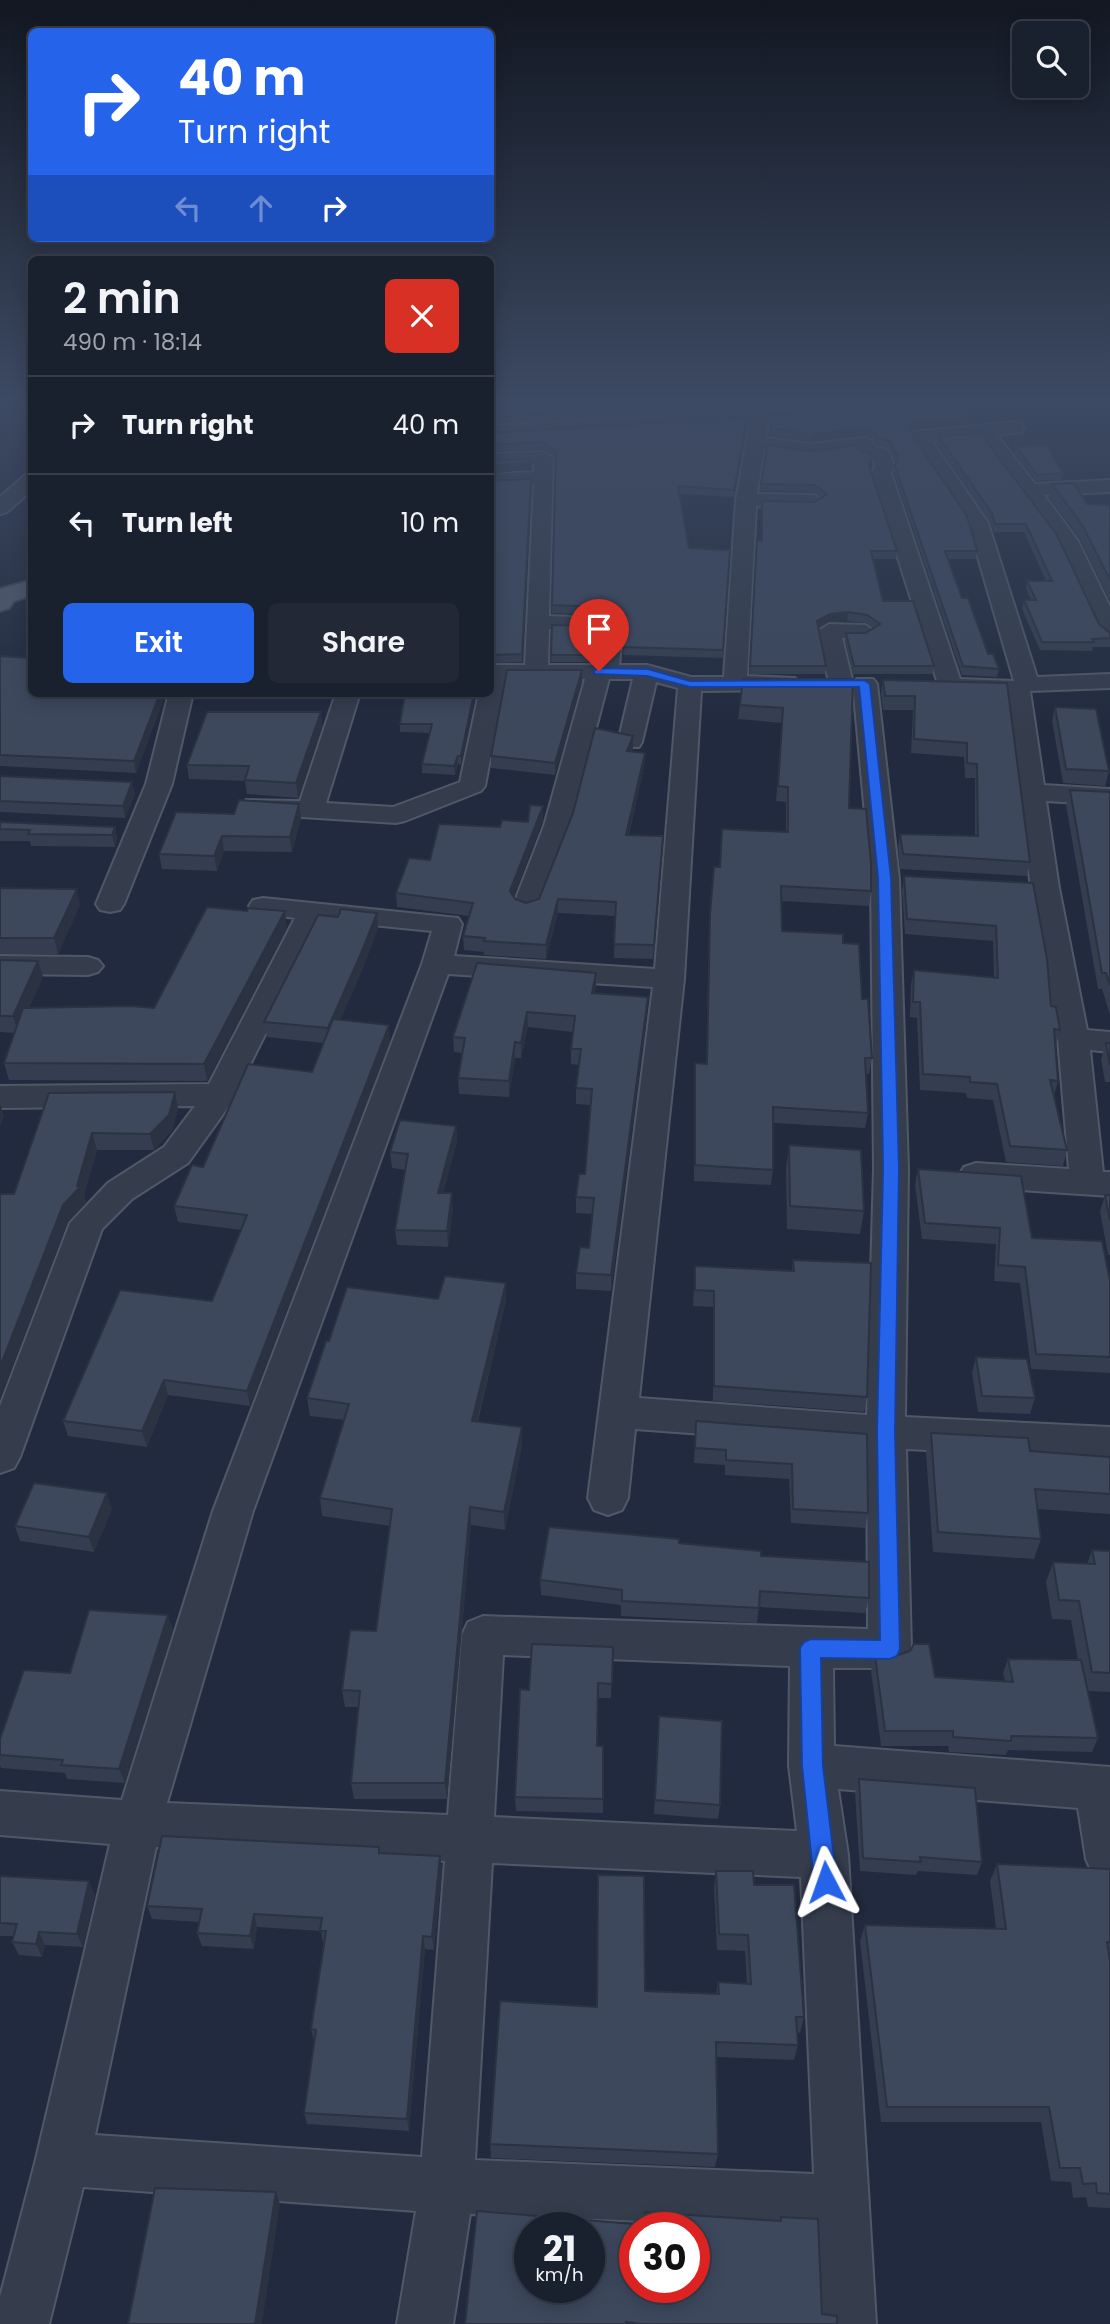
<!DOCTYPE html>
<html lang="en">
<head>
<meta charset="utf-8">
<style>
	body { margin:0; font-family:Poppins,sans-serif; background:#222836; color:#f1f3f6; height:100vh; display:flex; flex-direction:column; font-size:26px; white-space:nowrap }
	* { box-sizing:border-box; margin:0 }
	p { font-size:23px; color:#9fa3aa }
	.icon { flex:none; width:38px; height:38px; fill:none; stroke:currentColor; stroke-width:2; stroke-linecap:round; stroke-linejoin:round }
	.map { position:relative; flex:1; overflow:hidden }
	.side { position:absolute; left:28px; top:256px; width:466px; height:441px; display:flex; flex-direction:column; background:#19202e; border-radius:10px; box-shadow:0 4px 18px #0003,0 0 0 2px #373e4a }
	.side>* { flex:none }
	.hud { position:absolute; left:28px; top:28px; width:466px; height:214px; border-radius:10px; box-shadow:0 4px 18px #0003,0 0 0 2px #373e4a; background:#2563eb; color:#fff; overflow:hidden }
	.buttons { position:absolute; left:1012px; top:21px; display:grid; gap:14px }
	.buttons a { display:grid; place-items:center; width:77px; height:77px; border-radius:10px; background:#19202e; box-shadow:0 4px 18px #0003,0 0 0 2px #373e4a; font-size:35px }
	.speed { position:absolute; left:514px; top:2212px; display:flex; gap:14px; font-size:35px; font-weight:700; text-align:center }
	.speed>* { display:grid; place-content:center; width:91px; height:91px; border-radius:50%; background:#19202e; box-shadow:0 4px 18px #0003,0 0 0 2px #373e4a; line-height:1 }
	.speed small { font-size:18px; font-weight:400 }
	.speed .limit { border:10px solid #d22; background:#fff; color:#111 }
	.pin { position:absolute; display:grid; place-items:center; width:60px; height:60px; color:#fff; margin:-72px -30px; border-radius:50% 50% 50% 0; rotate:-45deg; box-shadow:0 0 7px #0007 }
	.pin .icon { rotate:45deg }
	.me { position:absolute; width:77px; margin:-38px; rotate:356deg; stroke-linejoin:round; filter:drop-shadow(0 0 5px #0008) }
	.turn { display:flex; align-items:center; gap:24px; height:147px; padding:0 35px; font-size:32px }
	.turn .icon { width:91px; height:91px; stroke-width:2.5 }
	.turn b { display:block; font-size:49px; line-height:60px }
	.lanes { display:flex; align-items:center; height:66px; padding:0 35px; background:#0003; justify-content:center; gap:35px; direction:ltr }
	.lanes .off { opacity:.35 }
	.round { display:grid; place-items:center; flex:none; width:74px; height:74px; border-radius:10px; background:#222836 }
	.headline { display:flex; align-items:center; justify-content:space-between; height:119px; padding:0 35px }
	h1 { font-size:42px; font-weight:600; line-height:52px }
	.primary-button { display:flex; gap:14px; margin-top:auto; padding:14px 35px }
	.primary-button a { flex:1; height:80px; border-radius:10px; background:#2563eb; color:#fff; font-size:28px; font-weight:600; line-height:80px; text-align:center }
	.primary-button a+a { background:#222836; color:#f1f3f6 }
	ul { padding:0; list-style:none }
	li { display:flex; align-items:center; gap:21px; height:98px; padding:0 35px; border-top:2px solid #373e4a }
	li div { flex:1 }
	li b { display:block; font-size:26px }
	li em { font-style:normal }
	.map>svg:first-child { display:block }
</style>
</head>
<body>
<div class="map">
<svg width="1110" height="2324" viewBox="0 0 1110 2324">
	<rect width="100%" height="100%" fill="#212a3e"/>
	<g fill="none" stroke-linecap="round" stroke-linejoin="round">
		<defs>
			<path id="minor" d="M869,404H887L893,409L884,414L768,421L766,438L810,444L864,438L871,440L875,447L888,450L895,467L891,473L960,679L1014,681L968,523L910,436L912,432L1015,422L1022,424L1024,428L1022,432L997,435L1035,484L1110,480V492L1044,495L1078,541L1110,607V638L1099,631L1058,542L981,439L932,441L988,523L1037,677L1110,674V688L1030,691L1044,785L1110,789V805L1046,801L1059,888L1087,1030L1110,1032V1052L1090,1050L1103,1172H1110V1196L976,1187L964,1183L959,1175L964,1167L976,1163L1069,1169L1058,1039L1031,888L1007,695L950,691L942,689L938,684L871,473L875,467L873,458L861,456L858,450L810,456L764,449L757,494L814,495L824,501L814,507L756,506L747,676L795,678L799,683L795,688L787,690L701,691L684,979L639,1398L867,1415L874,1169L871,879L853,684L857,679H873L877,684L899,879L908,1169L905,1417L1110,1427V1459L906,1449L911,1649L905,1663L890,1668H833L834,1746L1110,1767V1882L1093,1875L1086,1859L1078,1808L838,1789L848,1855L876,2324H820L816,2228L470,2214L453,2324H397L416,2211L83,2187L49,2324H0V2297L36,2159L110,1844L0,1835V1791L122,1800L213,1511L422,964L432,931L322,920L231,1103L188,1163L132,1199L102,1229L20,1457L14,1468L0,1473V1406L70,1223L108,1183L164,1147L195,1106L0,1108V1086L209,1084L295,918L253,912L249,906L253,900L263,898L458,918L462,924L454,956L655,969L678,688L656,682L642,742L639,747H621L618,742L633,679H609L570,826L537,912L527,914L517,912L513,906L544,826L585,679H505L485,786L481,791L405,821L396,823L255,814L246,812L242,806L246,800L300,801L336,693H360L326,803L393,807L460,782L479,693H490V665H525L534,484L490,486V474L534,472V464L490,466V454L543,452L553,458L549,616L620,619L623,624L619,665H647L691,677H724L736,500L750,422L490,438V426ZM549,629L600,630L596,665H548ZM448,974L653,987L588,1498L594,1510L608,1515L622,1510L628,1498L635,1429L867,1446L868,1629L483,1616L468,1622L462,1635L448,1815L167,1803L253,1511ZM503,1655L790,1666L789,1766L797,1831L494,1817ZM156,1847L445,1861L422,2157L95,2135ZM492,1863L801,1877L814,2174L475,2160Z
				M32,473V490L7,512L0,514V497L25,475Z
				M829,624L865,625L876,632L865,639L842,638L853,683L849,688H833L829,683L818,631Z
				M169,693H193L172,784L124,904L120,910L110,912L100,910L96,904L146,784Z
				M0,956L88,957L98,960L103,966L98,972L88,975L0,974Z"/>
			<path id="major" d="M32,580V595L14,601L9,608L0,611V589Z"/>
		</defs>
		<use href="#minor" stroke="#505868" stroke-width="4"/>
		<use href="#major" stroke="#3e4656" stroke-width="4"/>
		<use href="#minor" fill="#353d4d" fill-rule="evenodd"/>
		<use href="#major" fill="#535c6e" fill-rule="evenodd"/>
	</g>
	<path fill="#343e50" d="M490,404H835L490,424Z
		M890,404H949L953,412L975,416L974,423L912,429L910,432L977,551L976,559H948L962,598L988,654L999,669L997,677L962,675L894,473L896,463L890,449L877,445L872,437L865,435L810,441L769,436L771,416L885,409L891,405Z
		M747,418L734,497L680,494L689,548L730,550L723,658L623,655L625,624L620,616L552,613L555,458L543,449L490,452V433Z
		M981,434L1099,624L1110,633V647H1093L1092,651L1040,650L1022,609L1024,600H1031L1026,589L1027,581H1046L1024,532H994L990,522L937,443L938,436Z
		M1016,447L1063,473L1062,480L1036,481L1014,453Z
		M870,467L897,551L896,559H873L883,601L934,666L932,674H853L845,641L846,633H866L873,628L866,623L847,621L829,622L819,628L826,666L825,674H750L757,540H761L762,501L815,502L821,498L814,492L760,491L761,484Z
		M531,479L522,662L490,663V481Z
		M1052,484L1087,504L1110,505V601L1080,539L1049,497Z
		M552,625L597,626L594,662H551Z
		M0,656L166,693L136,773L0,766Z
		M582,670V682L555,775L491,768V756Z
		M853,679L849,808L871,891L869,906L782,901V931L843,943L862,999L872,1058L869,1074H866L868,1113L865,1128L773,1123V1170L771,1185L694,1181V1079L695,1063L706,1064L709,929L714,867H720L722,829L786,832V802L776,801L782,723L738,719L740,705Z
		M883,680L1007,683L1030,862L1027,876L900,869L898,848L900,834L975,836V778H965L964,757L911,753L913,710H883L881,694Z
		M476,693L461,765L458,764L455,775L422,773V764L430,733L400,732V724Z
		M1055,707L1109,771L1105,786L1063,783L1052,721Z
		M321,712L322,726L298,798L247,794L245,781L189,779L187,765Z
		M633,750L632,752L645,753L644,767L629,835L663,836L653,959L614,958L615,916L558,913L546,959L484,955V952L464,950L463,936L469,916L397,907L396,893L430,860L500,827L543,820L513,897L515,899L526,903L539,899Z
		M0,776L132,782L135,794L125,818L0,812Z
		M1070,790L1110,792V1015L1102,989H1098L1066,805Z
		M176,812L301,819L292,852L224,851L217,871L162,869L159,854Z
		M0,822L115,827L117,839L115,847L31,846L30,841H0Z
		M904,876L1033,883L1051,1006L1060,1030L1056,1045H1055L1058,1081L1054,1095L1067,1150L1063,1166L1006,1162L993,1100L967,1098L966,1093L920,1090L917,1018L910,1017L911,985L914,970L994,978L993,941L905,934L902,891Z
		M0,888L80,905L58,954H0Z
		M287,928L207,1081L9,1080L4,1063L14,1033L0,1032V960L38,961L43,977L29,1008H154Z
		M378,928L361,973L340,1020L390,1041L250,1406L168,1395L147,1447L68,1436L63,1421L212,1301L241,1230L178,1222L174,1206L203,1167L312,1072L323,1043L267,1037L264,1022Z
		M596,973L595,994L648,997L647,1013L611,1291L576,1289V1273L589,1248L592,1214L576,1213V1197L585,1174L590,1105L576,1104V1088L579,1065L571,1064V1049L573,1032L528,1027L521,1058H515L509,1097L459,1094L458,1078L462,1053L454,1052L453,1037Z
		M1106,1043H1110V1082H1105L1101,1059Z
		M49,1093L178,1109L172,1131L154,1150H97L84,1195L86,1203L68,1222L14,1194Z
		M456,1126L457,1142L443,1193L453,1209L448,1247L397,1245L395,1230L406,1170L392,1168L390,1152Z
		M789,1145L864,1211L860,1234L787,1229L786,1169Z
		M918,1169L1032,1238L1110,1281V1373L1031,1369L1020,1283L994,1281L996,1244L922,1239L915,1185Z
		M1105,1195H1110V1255H1108L1100,1211Z
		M793,1260L867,1397L864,1412L713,1401V1307L693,1306L695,1266L792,1270Z
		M438,1299L506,1301L478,1421L522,1427V1445L505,1530L471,1525L447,1799H354L351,1783L358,1707H345L342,1690L376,1631L390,1526L322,1516L320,1498L344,1420L310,1416L307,1398L329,1341Z
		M976,1357L1035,1398L1030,1414L978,1412L972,1373Z
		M696,1421L867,1434L868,1513L865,1528L791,1523L789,1479L725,1475V1465L694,1463Z
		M931,1433L1030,1451L1110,1457V1514L1037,1509L1041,1539L1034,1559L933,1552L926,1453Z
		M112,1509L94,1552L20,1541L15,1526Z
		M679,1543L761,1556L869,1598L865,1613L759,1607L757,1623L621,1616V1605L541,1595L540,1580Z
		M1092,1550L1110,1551V1692L1088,1691L1098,1738L1092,1752L1008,1750L1006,1755L949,1752L948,1746H881L871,1671L875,1656L935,1677L1005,1681L1003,1673L1008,1659L1078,1660L1071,1620L1052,1619L1046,1582L1053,1562L1087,1564Z
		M173,1630L125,1783L67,1779L65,1773L1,1768L0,1765V1739L70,1673Z
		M613,1647L611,1698H598L597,1746L603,1799V1813L516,1811L515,1797L529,1690Z
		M659,1716L720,1805L718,1819L654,1814Z
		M859,1779L982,1862L977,1875L918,1871L916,1875L860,1871L855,1793Z
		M379,1847L380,1853L440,1856L442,1870L434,1950L425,1949L409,2131L307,2124L304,2113L314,2041L311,2029L323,1944L321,1931L257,1927L254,1949L202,1946L197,1933L200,1922L152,1919L147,1906Z
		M997,1864L1110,1869V2208L1088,2207L1086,2197L1073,2198L1071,2182L1051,2181L1041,2122H881L860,1941L865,1925L996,1928L990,1881Z
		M716,1871L754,1885L804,2017L800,2033L797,2032L798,2045L794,2060L717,2057L718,2154L715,2167L491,2158L490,2144L597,2007L598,1875L645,1991L716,1994L718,1982L747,1984L745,1951L717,1950L714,1887Z
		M0,1876L95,1895L83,1947L45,1945L42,1957L19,1955L12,1942L14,1936H0Z"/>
	<path fill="#2b3241" d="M975,416L974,423L912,429L908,437L909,430L913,422Z
		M747,418V425L734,497V490Z
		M866,428L865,435L810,441L811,434Z
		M531,462V469L490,474V466Z
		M848,612L847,621L829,622L816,629L817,621L830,614Z
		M582,670V682L555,775V763Z
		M160,693H166L136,773L134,761Z
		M474,693H476L461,765V756Z
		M321,712L322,726L298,798L296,783Z
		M633,736V750L626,765L627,751Z
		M645,753L644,767L625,849L626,835Z
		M458,756V764L455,775L454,766Z
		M132,782L135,794L125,818L123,806Z
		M299,804L301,819L292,852L290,837Z
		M543,806V820L511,905L510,891Z
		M115,827L117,839L115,847L112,835Z
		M222,836L224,851L217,871L214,856Z
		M77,889L80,905L58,954L54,938Z
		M558,899V913L546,959V945Z
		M285,911L287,928L207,1081L204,1064Z
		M377,913L378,928L361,973L330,1044L328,1028Z
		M38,961L43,977L18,1033L13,1016Z
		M596,973V989L592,1009V993Z
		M648,997L647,1013L611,1291V1275Z
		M527,1012L528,1027L521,1058V1043Z
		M389,1025L390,1041L250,1406L247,1391Z
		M515,1042V1058L509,1097V1081Z
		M175,1092L178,1109L172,1131L154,1150L150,1134Z
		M0,1103L4,1116L0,1127Z
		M456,1126L457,1142L439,1208L438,1193Z
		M92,1133L97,1150L84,1195L86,1203L68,1222L0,1399V1367L63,1205L77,1186Z
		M452,1193L453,1209L448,1247L447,1231Z
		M506,1283V1301L473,1438L472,1421Z
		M164,1380L168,1395L147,1447L142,1431Z
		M522,1427V1445L505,1530L504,1512Z
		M107,1493L112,1509L94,1552L89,1537Z
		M470,1507L471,1525L447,1799L445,1783Z
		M168,1615L173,1630L125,1783L119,1769Z
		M440,1856L442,1870L434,1950L432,1937Z
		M89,1881L95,1895L83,1947L77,1934Z
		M254,1914L257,1927L254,1949L250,1936Z
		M39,1932L45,1945L42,1957L36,1944Z
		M423,1936L425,1949L409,2131L407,2119Z
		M276,2192L280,2204L262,2324H255Z"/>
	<path fill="#3d485d" stroke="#2b3241" stroke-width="2" fill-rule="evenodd" d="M490,404H708L490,417Z
		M893,404H949L953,412H972L975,416L913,422L909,430L967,516L977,551H945L962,598H968L988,654H993L999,669L963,666L895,466L898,458L891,442L878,437L873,430L866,428L811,434L770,428L771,416L885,409Z
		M747,418L734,490L678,486L689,548L730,550L723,650L623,647L626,616L620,608L552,605L556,451L543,442L490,445V433Z
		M981,434L1057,535L1099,624L1110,633V638L1092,639L1094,642H1042L1024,600H1036L1027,581H1052L1026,524H995L992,513L938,436Z
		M767,445L811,451L857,445L861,451L872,453L869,466L897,551H871L883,601H913L934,666H854L846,633H866L880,624L867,615L848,612L830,614L817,621L826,666H750L757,540L762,541V501L815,502L827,494L815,485L761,484Z
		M1046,445L1063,473L1037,475L1016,447Z
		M531,459V462L490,466V461Z
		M531,479L522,654L490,655V481Z
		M1074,483L1087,504L1110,505V580L1083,526L1052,484Z
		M552,625L597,626L594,655H551Z
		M32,655V693H160L134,761L0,755V656L29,658Z
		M507,670H582L555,763L491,756Z
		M743,679H853L849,808L866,809L871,864V891L781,886L782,931L843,934V943L859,944L862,999H868L872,1058H865L868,1113L773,1107V1170L695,1165V1063L707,1064L710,914L714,867H720L722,829L788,832V787L778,786L783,708L740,705Z
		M883,680L1007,683L1030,862L903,854L900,834L978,836L977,764L967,763V743L914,739L915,696H885Z
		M405,693H474L461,756H458L454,766L422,764L432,724H400Z
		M1055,707L1096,709L1109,771L1066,769Z
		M207,712H321L296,783L245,780L249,766L187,765Z
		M595,728L633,736L627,751L645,753L626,835L663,836L654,945L614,944L616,902L558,899L546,945L484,941L485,938L463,936L473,903L396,893L409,858L430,860L439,824L500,827L502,820L528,822L530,805L543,806L510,891L515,899L526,903L539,899L573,813Z
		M0,776L132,782L123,806L0,801Z
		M1070,790L1110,792V985L1106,973H1102Z
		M239,800L299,804L290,837L222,836L214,856L159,854L176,812L234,814Z
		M0,822L115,827L112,835L28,834L30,830L0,829Z
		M904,876L1033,883L1047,959L1051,1006L1056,1007L1059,1024L1060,1030L1054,1029L1058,1081L1050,1080L1067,1150L1010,1146L997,1084L970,1082V1077L923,1074L920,1002H913L914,970L998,978L996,926L907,919Z
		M0,888L77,889L54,938H0Z
		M207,907L247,911L248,908L285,911L204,1064L4,1063L23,1008L131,1006L154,1008Z
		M341,909L377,913L359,958L328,1028L264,1022L318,915L338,917Z
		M0,960L38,961L13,1016H0Z
		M477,963L596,973L592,993L648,997L611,1275L576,1273L580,1247L589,1248L594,1198L576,1197L579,1174H585L592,1089L576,1088L581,1049H571L575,1016L527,1012L521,1043L515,1042L509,1081L458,1078L465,1038L453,1037Z
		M333,1019L389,1025L247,1391L164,1380L142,1431L63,1421L120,1290L212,1301L247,1215L174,1206L192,1165L203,1167L248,1064L312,1072Z
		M1106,1043H1110V1065Z
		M175,1092L169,1115L150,1134L92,1133L77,1186H81L63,1205L0,1367V1194H14L49,1093Z
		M400,1120L456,1126L438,1193H452L447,1231L395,1230L408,1154L390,1152Z
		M789,1145L861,1150L864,1211L790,1206Z
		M918,1169L1021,1176L1032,1238L1102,1241L1110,1281V1357L1036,1354L1025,1267L998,1265L1000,1228L925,1223Z
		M1105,1195H1110V1221Z
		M793,1260L871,1263L867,1397L714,1386V1291L695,1290V1266L794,1271Z
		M445,1276L506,1283L472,1421L522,1427L504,1512L470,1507L445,1783H351L360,1691L342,1690L350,1630L376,1631L392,1509L320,1498L349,1404L307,1398L326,1341H329L347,1287L438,1299Z
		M976,1357L1027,1359L1035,1398L982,1396Z
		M696,1421L867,1434L868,1513L793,1509L792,1464L726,1460V1450L695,1448Z
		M931,1433L1028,1438L1030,1451L1110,1457V1494L1035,1489L1041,1539L938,1532Z
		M34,1483L107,1493L89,1537L15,1526Z
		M549,1527L679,1539V1543L761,1551V1556L869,1562V1598L760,1591L759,1608L622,1601V1590L540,1580Z
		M1092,1550L1110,1551V1673L1092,1672L1079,1601L1059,1600L1053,1562L1095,1564Z
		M89,1610L168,1615L119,1769L61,1765L63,1760L0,1755V1739L24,1670L70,1673Z
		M532,1644L613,1647L612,1684L598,1683L597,1746H603V1799L515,1797L520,1689L529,1690Z
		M914,1644H929L935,1677L1013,1682L1008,1659L1081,1660L1098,1738L1011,1736V1741L953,1737V1731H885L875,1656H895L910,1651Z
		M659,1716L722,1721L720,1805L655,1800Z
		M859,1779L975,1788L982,1862L920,1857L921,1862L863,1858Z
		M162,1836L379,1847V1853L440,1856L432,1937L423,1936L407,2119L304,2113L316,2030L311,2029L326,1931H320L322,1918L254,1914L250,1936L197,1933L202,1909L147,1906Z
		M997,1864L1110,1869V1942H1107L1110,1961V2194L1097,2193L1096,2183L1083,2184L1080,2168H1060L1049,2107H887L865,1925L1006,1929Z
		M716,1871H753L754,1885H794L804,2017H796L798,2045L716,2042L718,2154L490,2144L500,2001L597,2007L598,1875L644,1876L645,1991L719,1994L718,1982L751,1984L748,1935L719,1934Z
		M0,1876L89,1881L77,1934L39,1932L36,1944L12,1942L17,1924L0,1923Z
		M155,2188L276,2192L255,2324H128Z
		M477,2211L644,2225L645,2212L781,2221V2217L818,2219L822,2314L837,2316V2324H642L626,2322V2324H465ZM530,2228H590V2287H530ZM635,2228H695V2287H635Z"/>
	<linearGradient id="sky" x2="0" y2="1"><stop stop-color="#121722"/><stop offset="0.55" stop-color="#3d4a63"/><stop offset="1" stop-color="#3d4a63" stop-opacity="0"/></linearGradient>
	<rect width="1110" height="730" fill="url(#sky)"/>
	<path fill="#2563eb" stroke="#184099" stroke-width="2" d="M599,668L648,669L690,681L864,680L870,684L891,878L899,1169L895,1432L900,1649L897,1656L890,1659L821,1658L823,1766L837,1882L834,1890L826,1893L818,1890L814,1882L802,1766L800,1648L804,1642L811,1639L880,1640L877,1432L883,1169L878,878L859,687H690L647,676L595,674L593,671Z"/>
</svg>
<div class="buttons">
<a><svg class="icon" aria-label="search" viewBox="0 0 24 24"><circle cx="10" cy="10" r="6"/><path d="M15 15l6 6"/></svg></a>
</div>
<div class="speed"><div>21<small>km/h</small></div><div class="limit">30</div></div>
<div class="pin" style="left:599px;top:671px;background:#d93025"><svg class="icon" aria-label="arrive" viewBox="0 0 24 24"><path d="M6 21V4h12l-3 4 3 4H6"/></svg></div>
<svg class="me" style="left:826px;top:1882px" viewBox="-20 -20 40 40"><path d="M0-17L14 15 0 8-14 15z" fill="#2563eb" stroke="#fff" stroke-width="4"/></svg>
<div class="hud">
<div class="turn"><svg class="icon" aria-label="right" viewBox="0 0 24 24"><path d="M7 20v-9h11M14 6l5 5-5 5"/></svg><div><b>40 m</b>Turn right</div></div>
<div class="lanes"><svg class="icon off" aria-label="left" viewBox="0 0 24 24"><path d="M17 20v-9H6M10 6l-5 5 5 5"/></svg><svg class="icon off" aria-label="ahead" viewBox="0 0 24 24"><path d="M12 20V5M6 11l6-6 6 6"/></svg><svg class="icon" aria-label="right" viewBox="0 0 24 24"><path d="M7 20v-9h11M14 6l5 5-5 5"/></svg></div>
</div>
<section class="side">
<div class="headline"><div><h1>2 min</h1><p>490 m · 18:14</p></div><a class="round" style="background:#d93025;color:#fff"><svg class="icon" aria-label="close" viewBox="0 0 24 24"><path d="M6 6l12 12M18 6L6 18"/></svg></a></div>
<ul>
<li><svg class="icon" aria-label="right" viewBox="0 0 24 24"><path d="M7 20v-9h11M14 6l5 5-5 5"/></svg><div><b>Turn right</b></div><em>40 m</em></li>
<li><svg class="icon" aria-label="left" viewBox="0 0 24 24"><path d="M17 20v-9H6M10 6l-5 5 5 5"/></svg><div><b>Turn left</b></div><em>10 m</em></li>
</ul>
<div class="primary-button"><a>Exit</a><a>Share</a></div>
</section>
</div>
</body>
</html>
